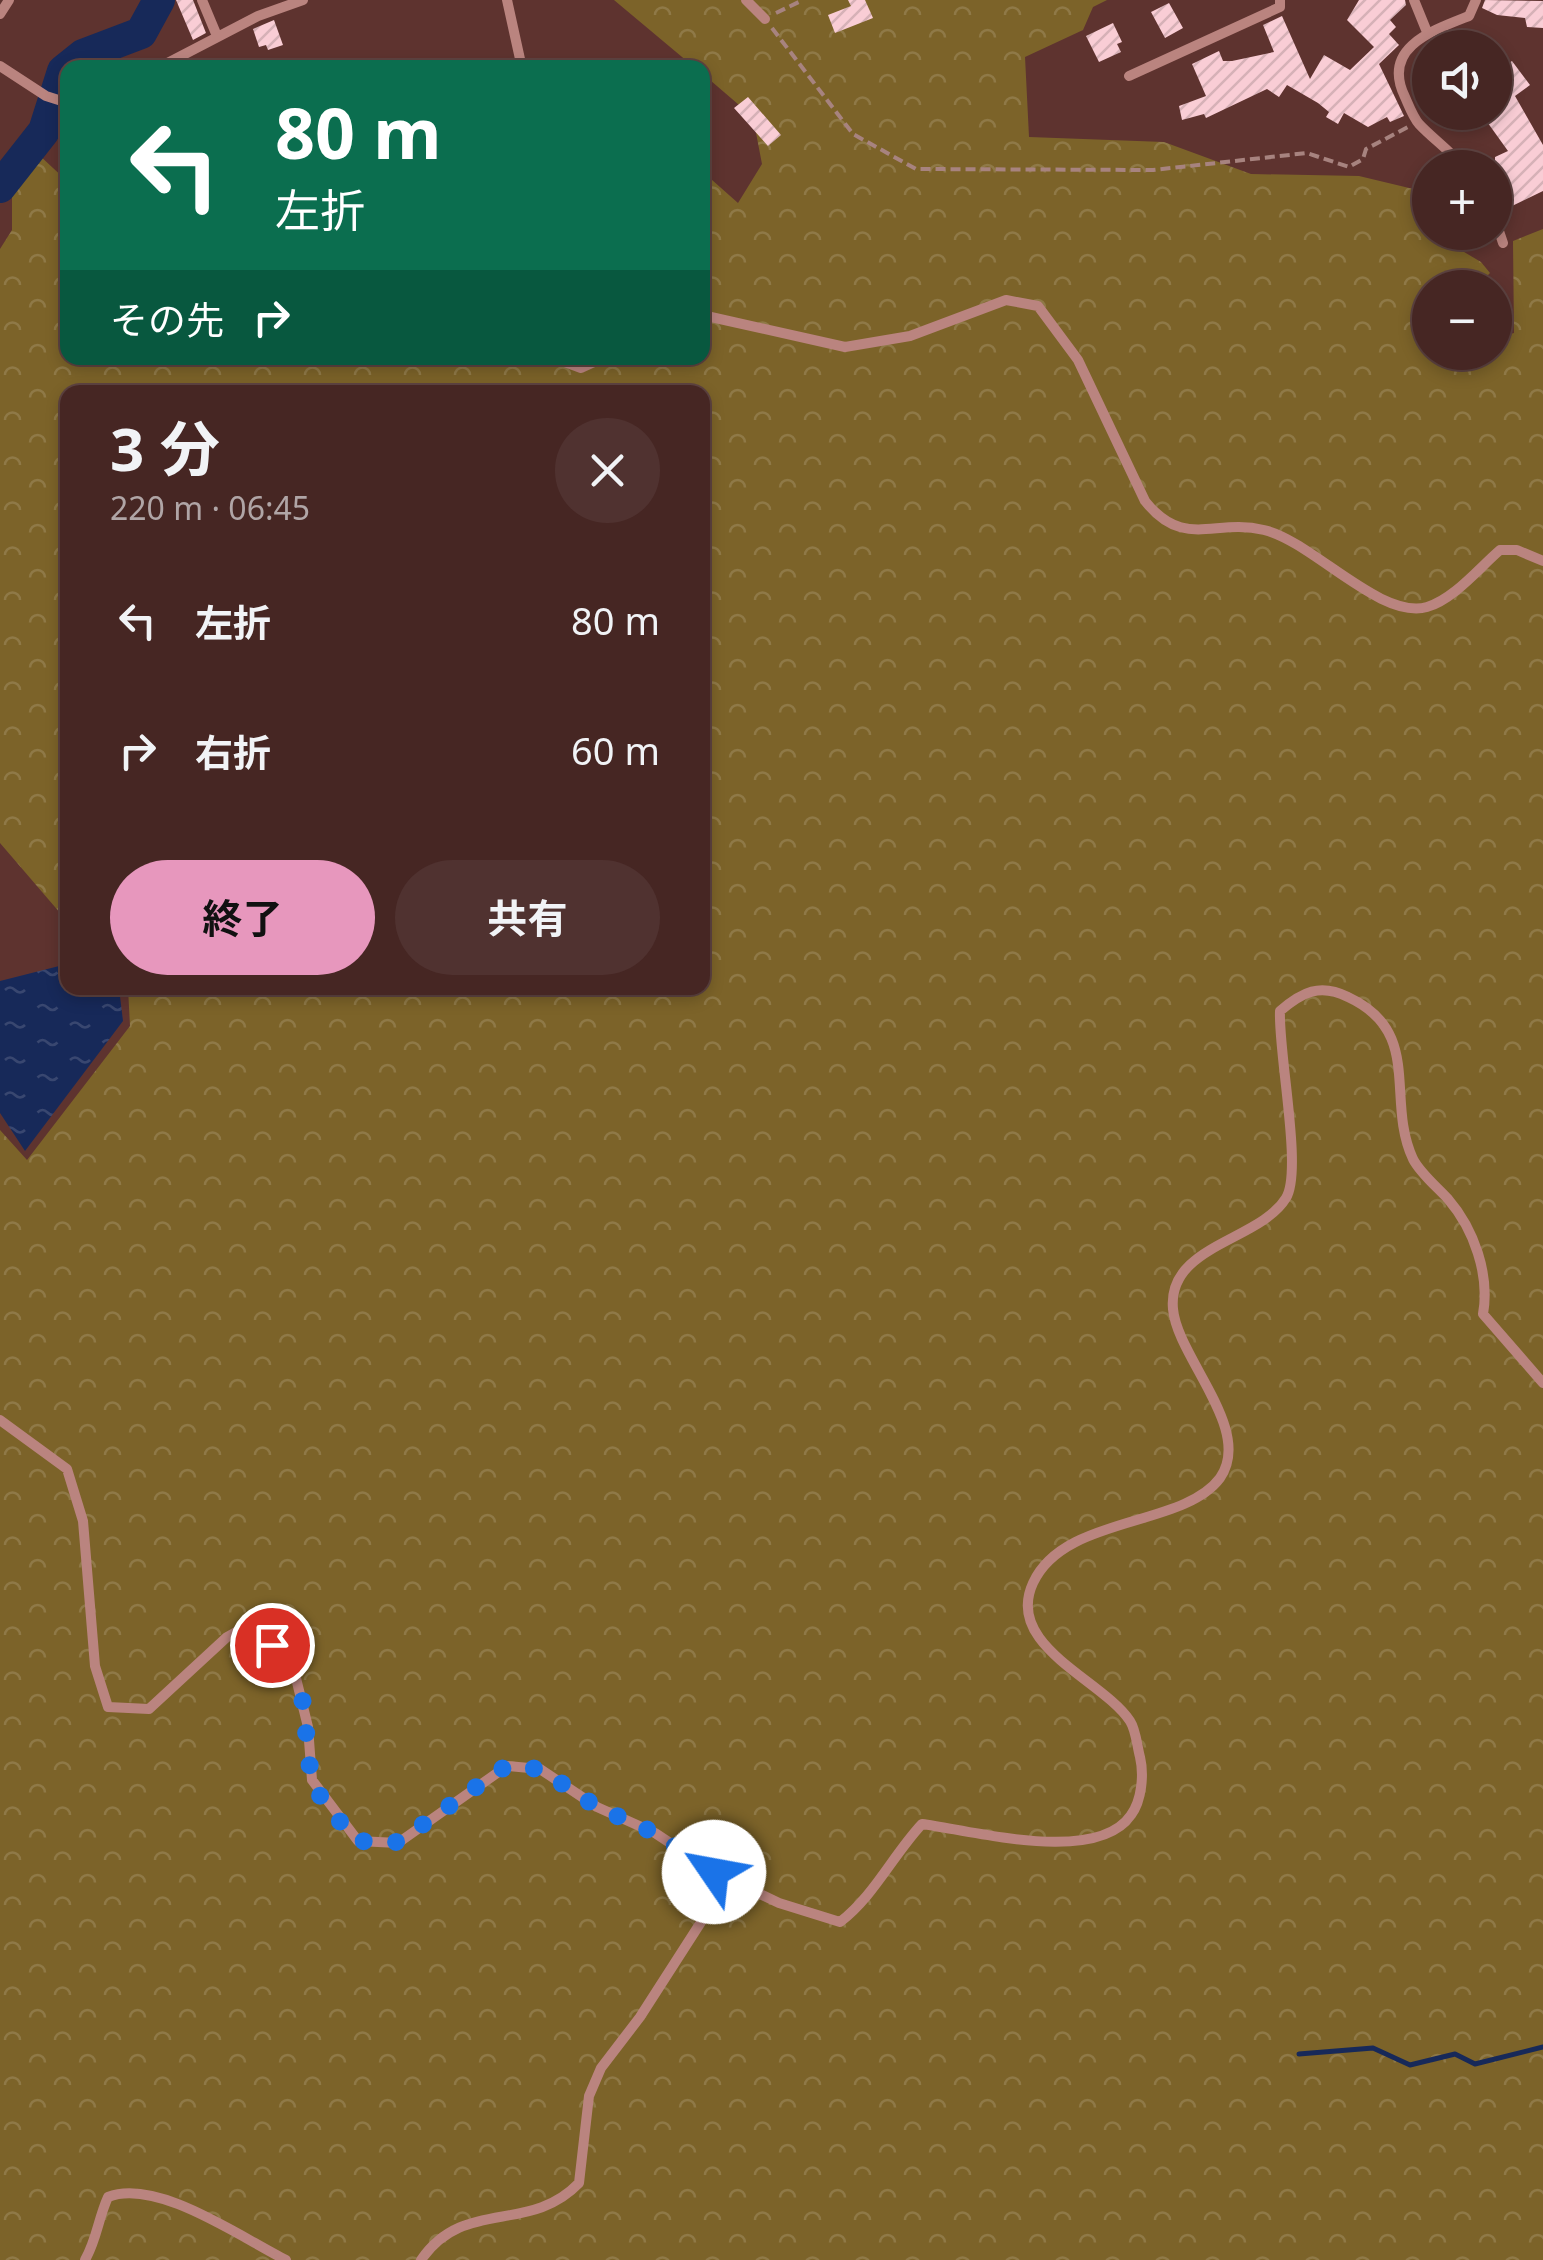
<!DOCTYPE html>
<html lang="ja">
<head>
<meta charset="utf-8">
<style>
	body { margin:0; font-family:"Noto Sans","Noto Sans JP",sans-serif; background:#503230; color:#f1f3f6; height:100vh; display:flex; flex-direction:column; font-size:38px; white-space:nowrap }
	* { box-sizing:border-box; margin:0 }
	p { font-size:32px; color:#b0a5a6 }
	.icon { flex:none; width:55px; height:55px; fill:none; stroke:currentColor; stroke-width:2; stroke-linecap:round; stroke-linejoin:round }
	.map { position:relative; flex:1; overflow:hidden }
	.panel { position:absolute; left:60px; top:385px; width:650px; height:610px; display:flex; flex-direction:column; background:#462623; border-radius:20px; box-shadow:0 5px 15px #0003,0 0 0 2px #5e4341 }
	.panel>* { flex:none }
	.top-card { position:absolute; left:60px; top:60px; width:650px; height:305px; border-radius:20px; box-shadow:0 5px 15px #0003,0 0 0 2px #5e4341; background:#0b6e4f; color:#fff; overflow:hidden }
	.buttons { position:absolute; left:1412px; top:30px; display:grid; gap:20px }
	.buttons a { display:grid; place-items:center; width:100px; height:100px; border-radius:50%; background:#462623; box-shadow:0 5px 15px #0003,0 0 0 2px #5e4341; font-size:50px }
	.pin { position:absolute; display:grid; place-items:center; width:85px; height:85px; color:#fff; margin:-42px; border:5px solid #fff; border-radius:50%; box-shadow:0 2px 10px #0007 }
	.me { position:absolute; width:110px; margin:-55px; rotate:303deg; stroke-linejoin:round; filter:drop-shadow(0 0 8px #0008) }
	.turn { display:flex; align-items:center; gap:35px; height:210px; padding:0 50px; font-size:45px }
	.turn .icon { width:130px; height:130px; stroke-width:2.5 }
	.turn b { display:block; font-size:70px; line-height:85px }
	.then { display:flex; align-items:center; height:95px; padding:0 50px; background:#0003; gap:20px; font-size:38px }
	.round { display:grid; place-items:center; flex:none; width:105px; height:105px; border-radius:52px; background:#503230 }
	.head { display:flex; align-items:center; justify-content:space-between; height:170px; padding:0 50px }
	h1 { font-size:60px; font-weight:700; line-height:75px }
	.cta { display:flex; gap:20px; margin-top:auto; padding:20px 50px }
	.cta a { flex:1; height:115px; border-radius:60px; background:#e797bd; color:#111; font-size:40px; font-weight:700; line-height:115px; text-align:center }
	.cta a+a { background:#503230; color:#f1f3f6 }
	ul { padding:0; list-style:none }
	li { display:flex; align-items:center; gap:30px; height:130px; padding:0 50px }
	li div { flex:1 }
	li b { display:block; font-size:38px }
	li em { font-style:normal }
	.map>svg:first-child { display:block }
</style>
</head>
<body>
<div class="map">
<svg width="1543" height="2260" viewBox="0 0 1543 2260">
	<defs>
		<pattern id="forest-crowns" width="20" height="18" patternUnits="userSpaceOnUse" patternTransform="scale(2.5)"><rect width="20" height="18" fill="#7c6329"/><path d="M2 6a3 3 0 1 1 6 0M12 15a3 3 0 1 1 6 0" fill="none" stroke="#8f7947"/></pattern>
		<pattern id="water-ripples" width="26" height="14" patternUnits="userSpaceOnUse" patternTransform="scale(2.5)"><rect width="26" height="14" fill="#172959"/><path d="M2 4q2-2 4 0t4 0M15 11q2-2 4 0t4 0" fill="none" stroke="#394770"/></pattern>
		<pattern id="building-hatch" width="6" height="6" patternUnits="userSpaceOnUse" patternTransform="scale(2.5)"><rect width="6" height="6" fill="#f9cdd5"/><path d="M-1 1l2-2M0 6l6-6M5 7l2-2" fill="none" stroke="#d6b1b7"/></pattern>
	</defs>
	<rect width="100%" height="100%" fill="#5e332f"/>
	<path fill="url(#forest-crowns)" d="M614,0H1107L1093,7L1083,30L1025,57L1029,137L1164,142L1251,174L1359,176L1430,193V232L1454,233L1459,249L1481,262L1490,273L1476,287L1430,288V352H1495V338L1514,333L1513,241L1543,229V2260H0V1130L27,1160L130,1026L128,988H702V392H68L67,921L0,843V249L12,230V186L39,155L67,181L68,358H702L703,172L738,203L762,164L753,117L703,74L702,68L694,67Z"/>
	<path fill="url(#water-ripples)" d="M67,964L68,988H119L123,1021L25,1151L0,1113V981Z"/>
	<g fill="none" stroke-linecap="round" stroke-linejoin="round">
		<path stroke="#172959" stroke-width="5" d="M1299,2054L1373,2048L1410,2065L1455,2054L1475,2064L1543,2047"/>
		<path stroke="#172959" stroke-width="32" d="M0,187L44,131L63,71L83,55L141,33L159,0"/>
	</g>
	<path fill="url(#building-hatch)" d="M176,0H193L206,33L193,40Z
		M848,0H865L873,18L835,33L828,15L851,6Z
		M1359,0H1405L1406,5L1390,20L1396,27L1389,34L1399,45L1379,64L1404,116L1390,122L1387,117L1368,127L1344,113L1338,124L1326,117L1329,112L1318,103L1287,85L1279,97L1267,89L1206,118L1204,114L1182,120L1179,106L1206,96L1192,64L1219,51L1223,61H1232L1274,52L1263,25L1282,16L1310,79L1324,55L1350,70L1374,47L1347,20Z
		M1485,0L1543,1V28L1527,27L1525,18L1497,15L1482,8Z
		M1169,3L1183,28L1165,38L1151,12Z
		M274,20L283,45L268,50L266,45L259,47L253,29Z
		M1113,23L1122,42L1117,44L1121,52L1099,62L1086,36Z
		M1512,61L1530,85L1515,96L1543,145V191L1512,206L1500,179L1495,182V157L1508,151L1485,119L1495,112V73Z
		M748,97L781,135L768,146L734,108Z"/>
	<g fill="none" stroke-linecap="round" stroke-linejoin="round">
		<path stroke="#a7837f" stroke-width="4" stroke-dasharray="10 5" stroke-linecap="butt" d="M776,13L803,0
			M772,28L853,134L916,169L1153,170L1307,153L1349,167L1363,159L1366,149L1408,127"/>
		<path stroke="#ba847f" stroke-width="10" d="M202,0L217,36
			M507,0L522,68
			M746,0L765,19
			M1414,0L1427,32
			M0,14L9,0
			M0,66L46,96L68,103
			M158,68L258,16L303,0
			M1129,76L1280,7V0
			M1464,168C1450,150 1434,140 1419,124C1413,117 1409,106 1405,97C1381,48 1431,31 1469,16L1476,0
			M1495,219L1503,243
			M702,315L845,347L910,336L1006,300L1038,306L1078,360L1145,501C1184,550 1214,518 1264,530C1312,541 1380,620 1427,607C1454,599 1479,568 1500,550H1517L1543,561
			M554,358L581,368L603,358
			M0,1420L67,1469L83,1521L95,1666L108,1707L149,1709L227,1637L250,1624L293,1666L308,1727L312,1780L358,1841L398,1843L507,1766L540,1769L597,1807L655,1833L714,1872L779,1903L840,1922C874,1896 893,1855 922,1824C974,1831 1097,1865 1131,1815C1142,1800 1144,1774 1140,1757C1137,1746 1136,1730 1130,1721C1102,1679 1004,1646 1033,1583C1064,1515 1183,1528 1220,1478C1254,1430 1177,1357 1173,1309C1167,1245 1260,1241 1286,1198C1303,1171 1278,1052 1280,1011C1302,992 1320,983 1348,997C1424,1032 1385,1099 1413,1159C1420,1173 1437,1187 1448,1199C1474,1229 1490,1275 1483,1314L1543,1383
			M85,2260C97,2239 98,2219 108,2197C157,2178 240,2237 286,2260
			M421,2260C464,2197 529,2235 579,2183L589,2096L601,2068L640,2017L712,1905L714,1872"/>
	</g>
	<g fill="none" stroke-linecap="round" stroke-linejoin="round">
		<path stroke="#1a73e8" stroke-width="18" stroke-dasharray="0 32.4" d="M272,1645C315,1687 300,1725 312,1777C318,1801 342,1823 358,1841L398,1842L506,1766L540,1769L597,1807L655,1833L714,1872"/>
	</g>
</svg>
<div class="buttons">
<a><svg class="icon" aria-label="sound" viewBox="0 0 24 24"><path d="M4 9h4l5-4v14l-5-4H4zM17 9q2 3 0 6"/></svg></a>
<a>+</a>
<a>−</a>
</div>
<div class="pin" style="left:272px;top:1645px;background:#d93025"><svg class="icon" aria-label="arrive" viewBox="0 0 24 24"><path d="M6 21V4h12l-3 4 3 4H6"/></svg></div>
<svg class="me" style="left:714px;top:1872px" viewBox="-20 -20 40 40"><circle r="19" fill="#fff"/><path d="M0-13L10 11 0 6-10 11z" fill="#1a73e8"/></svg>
<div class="top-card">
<div class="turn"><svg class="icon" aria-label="left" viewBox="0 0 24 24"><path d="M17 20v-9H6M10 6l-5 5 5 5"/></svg><div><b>80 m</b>左折</div></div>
<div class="then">その先<svg class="icon" aria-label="right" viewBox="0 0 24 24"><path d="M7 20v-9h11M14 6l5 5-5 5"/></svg></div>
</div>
<section class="panel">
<div class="head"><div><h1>3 分</h1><p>220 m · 06:45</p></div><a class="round"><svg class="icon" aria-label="close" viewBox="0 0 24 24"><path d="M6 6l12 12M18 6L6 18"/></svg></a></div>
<ul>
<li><svg class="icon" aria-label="left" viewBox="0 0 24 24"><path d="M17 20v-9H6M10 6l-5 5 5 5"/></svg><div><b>左折</b></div><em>80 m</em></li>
<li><svg class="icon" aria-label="right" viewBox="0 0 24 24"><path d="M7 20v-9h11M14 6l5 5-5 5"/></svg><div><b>右折</b></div><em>60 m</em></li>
</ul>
<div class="cta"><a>終了</a><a>共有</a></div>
</section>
</div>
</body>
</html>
